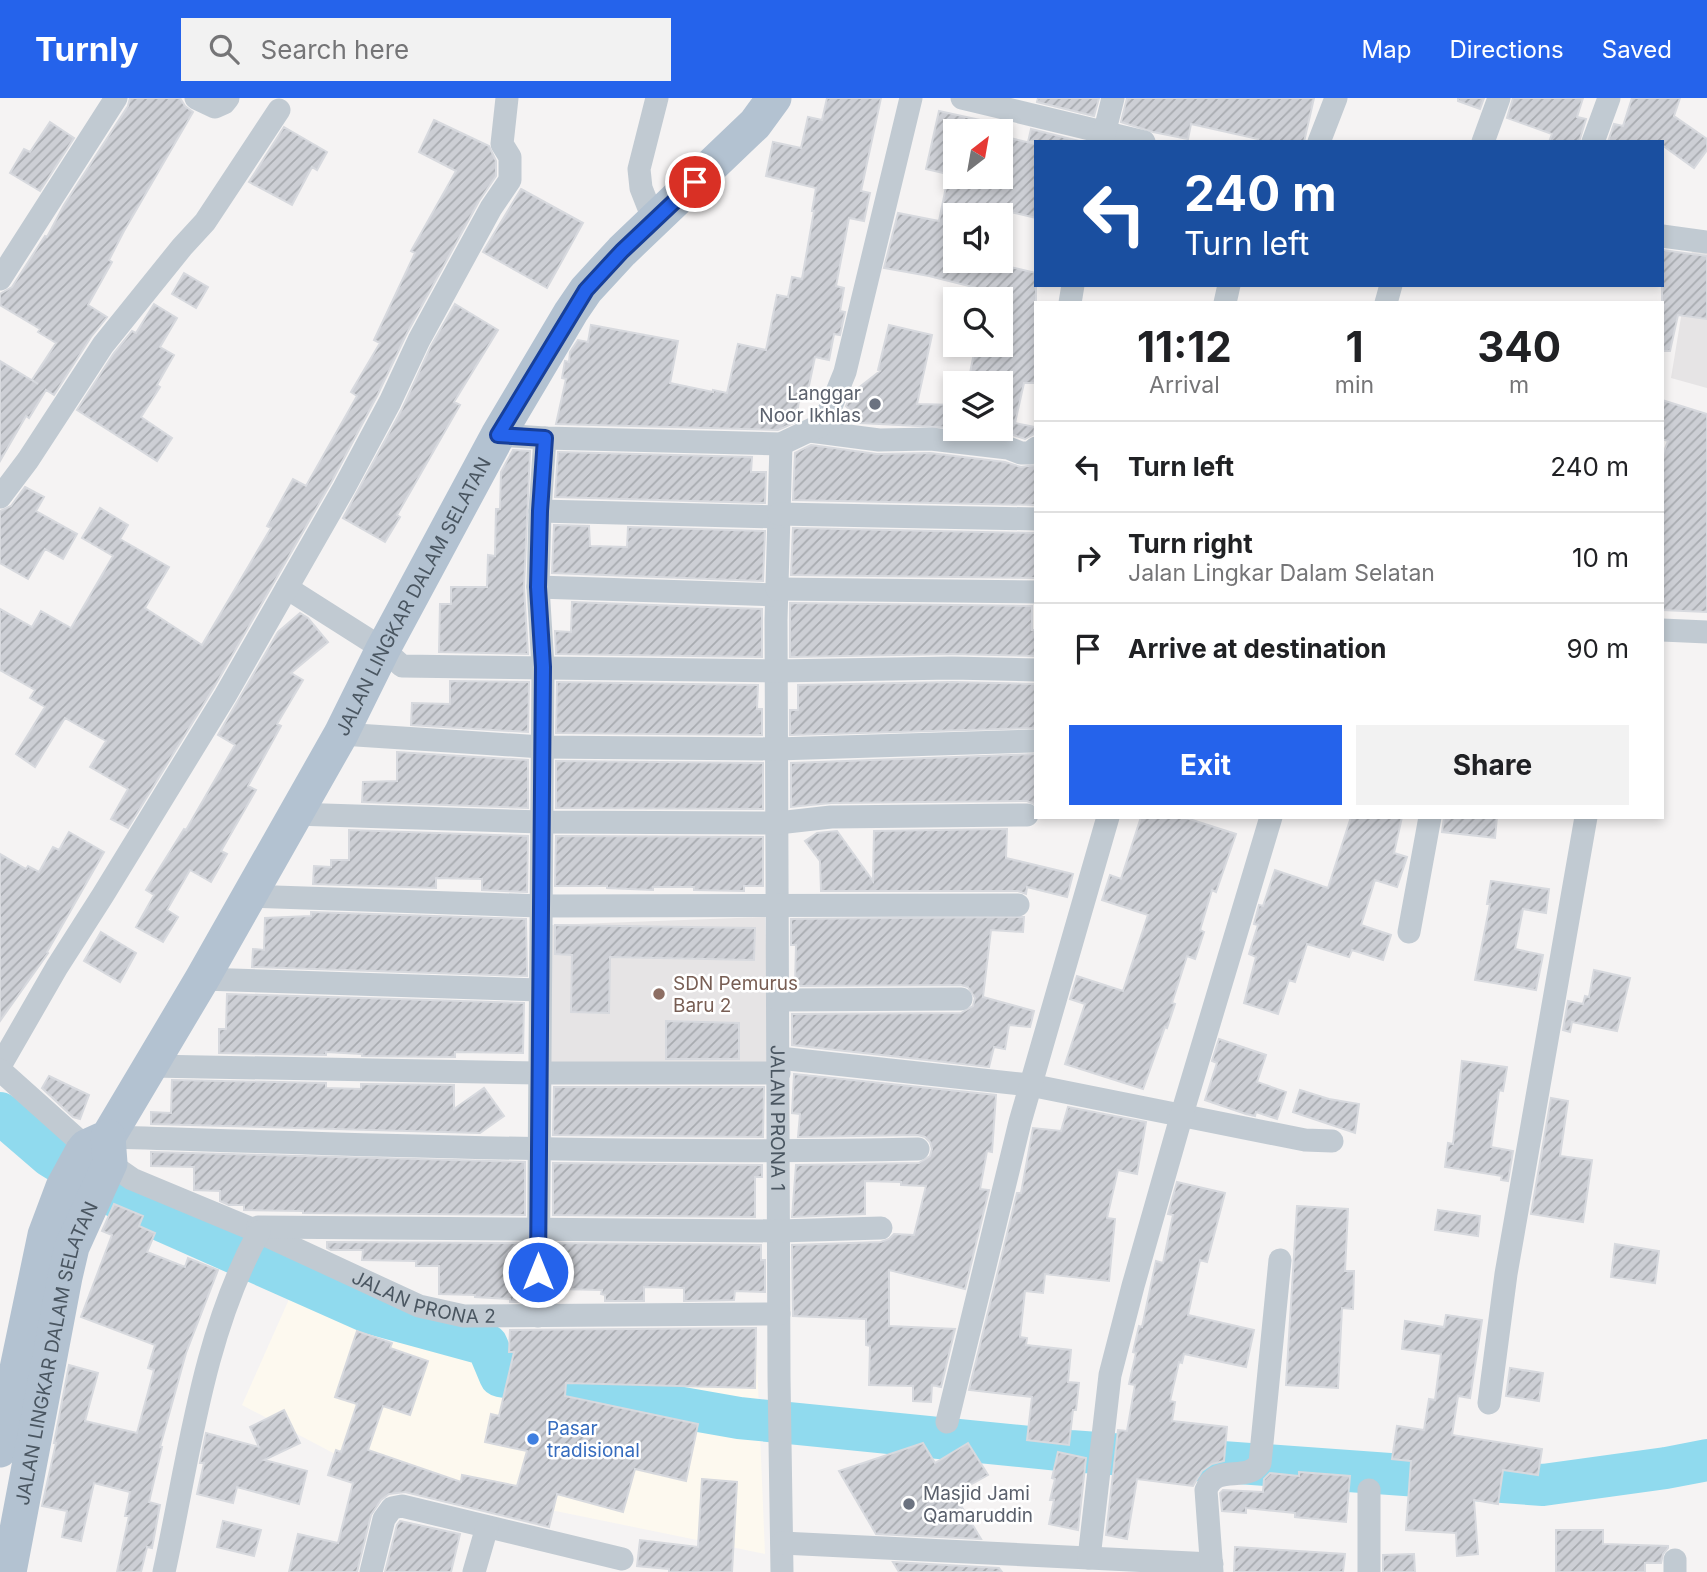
<!DOCTYPE html>
<html lang="en">
<head>
<meta charset="utf-8">
<style>
	body { margin:0; font-family:Inter,sans-serif; background:#f2f2f2; color:#202124; height:100vh; display:flex; flex-direction:column; font-size:26px; white-space:nowrap }
	* { box-sizing:border-box; margin:0 }
	p { font-size:23px; color:#757577 }
	.icon { flex:none; width:38px; height:38px; fill:none; stroke:currentColor; stroke-width:2; stroke-linecap:round; stroke-linejoin:round }
	.map { position:relative; flex:1; overflow:hidden }
	.details { position:absolute; left:1034px; top:203px; width:630px; height:518px; display:flex; flex-direction:column; background:#fff; border-radius:0px; box-shadow:0 4px 10px #0003 }
	.details>* { flex:none }
	.banner { position:absolute; left:1034px; top:42px; width:630px; height:147px; border-radius:0px; box-shadow:0 4px 10px #0003; background:#1a4fa0; color:#fff; overflow:hidden }
	.needle { width:46px; rotate:31deg }
	.buttons { position:absolute; left:943px; top:21px; display:grid; gap:14px }
	.buttons a { display:grid; place-items:center; width:70px; height:70px; border-radius:0px; background:#fff; box-shadow:0 4px 10px #0003; font-size:35px }
	.pin { position:absolute; display:grid; place-items:center; width:60px; height:60px; color:#fff; margin:-30px; border:4px solid #fff; border-radius:50%; box-shadow:0 2px 7px #0007 }
	.me { position:absolute; width:77px; margin:-38px; rotate:0deg; stroke-linejoin:round; filter:drop-shadow(0 0 5px #0008) }
	.turn { display:flex; align-items:center; gap:24px; height:147px; padding:0 35px; font-size:32px }
	.turn .icon { width:91px; height:91px; stroke-width:2.5 }
	.turn b { display:block; font-size:49px; line-height:60px }
	.eta { display:flex; justify-content:space-evenly; align-items:center; height:119px; text-align:center }
	.eta b { font-size:42px; font-weight:700; line-height:49px }
	.primary-button { display:flex; gap:14px; margin-top:auto; padding:14px 35px }
	.primary-button a { flex:1; height:80px; border-radius:0px; background:#2563eb; color:#fff; font-size:28px; font-weight:700; line-height:80px; text-align:center }
	.primary-button a+a { background:#f2f2f2; color:#202124 }
	ul { padding:0; list-style:none }
	li { display:flex; align-items:center; gap:21px; height:91px; padding:0 35px; border-top:2px solid #e0e0e0 }
	li div { flex:1 }
	li b { display:block; font-size:26px }
	li em { font-style:normal }
	header { display:flex; align-items:center; gap:42px; box-sizing:border-box; height:98px; padding:0 35px; background:#2563eb; color:#fff }
	header strong { font-size:33px }
	nav { display:flex; gap:38px; margin-inline-start:auto; font-size:24px }
	.search { width:490px; height:63px; background:#f2f2f2; display:flex; align-items:center; gap:18px; box-sizing:border-box; padding:0 24px; border-radius:0px; color:#757577; font-size:26px }
	.map>svg:first-child { display:block }
</style>
</head>
<body>
<header>
<strong>Turnly</strong>
<div class="search"><svg class="icon" aria-label="search" viewBox="0 0 24 24"><circle cx="10" cy="10" r="6"/><path d="M15 15l6 6"/></svg>Search here</div>
<nav><a>Map</a><a>Directions</a><a>Saved</a></nav>
</header>
<div class="map">
<svg width="1707" height="1474" viewBox="0 0 1707 1474">
	<defs>
		<pattern id="building-hatch" width="6" height="6" patternUnits="userSpaceOnUse" patternTransform="scale(1.75)"><rect width="6" height="6" fill="#cdcfd5"/><path d="M-1 1l2-2M0 6l6-6M5 7l2-2" fill="none" stroke="#a8abb0"/></pattern>
	</defs>
	<rect width="100%" height="100%" fill="#f5f3f3"/>
	<path fill="#fdf9ef" d="M290,1199L388,1244L756,1239L765,1456L371,1375L242,1307Z"/>
	<path fill="#e6e4e5" d="M1693,146L1707,148V290L1671,280Z
		M765,819L770,969L549,965L550,827Z"/>
	<g fill="none" stroke-linecap="round" stroke-linejoin="round">
		<path stroke="#90daee" stroke-width="42" d="M0,1015L50,1058L138,1112L370,1215L487,1247L500,1278L739,1320L1070,1353L1543,1387L1666,1370L1707,1362"/>
	</g>
	<path fill="url(#building-hatch)" stroke="#d7d9de" stroke-width="2" d="M130,0H180L185,8L193,14L124,133L109,162L112,164L88,207L107,219L91,239L54,297L46,292L29,320L26,318L0,363V263L38,286L32,282L56,245L38,234L40,231L0,207V196L12,189L45,138L47,139L64,107L128,8Z
		M827,0H881L861,93L870,95L864,123L849,120L836,188L844,190L840,213L845,214L840,237L834,236L829,262L815,259L807,297L800,295L796,324L778,332L556,326L566,281L562,280L565,263L569,264L570,254L578,242L588,244L591,227L678,243L670,285L713,294V292L727,295L738,246L766,252L777,197L788,199L792,179L802,181L814,113H812L816,90L766,78L773,44L801,50L808,19L822,22Z
		M1038,0H1099L1094,18L1037,4Z
		M1127,0H1314L1304,44H1258V41L1191,26L1188,41L1153,34L1121,24Z
		M1458,0H1484L1480,11L1458,3Z
		M1513,0H1583L1577,19L1586,21L1579,44H1549L1552,36L1507,20Z
		M1632,0H1680L1674,18L1707,41V52L1694,70L1662,47V44H1608L1614,26L1623,28Z
		M939,13L994,25L993,33H956V78L926,71Z
		M434,22L489,48L496,63V78L479,103L407,235L377,298L332,383L213,591L128,730L111,721L128,691L90,669L106,643L65,620L35,669L16,656L45,609L30,600L35,592L0,572V511L32,529L41,513L71,530L113,458L82,440L100,410L128,427L120,441L169,469L145,510L202,547L271,430L267,428L293,381L306,388L357,298L351,294L380,245L374,242L415,155L411,153L456,73L419,54Z
		M50,24L74,40L40,93L10,75L24,51L30,54Z
		M284,29L327,54L317,72L312,69L292,107L249,84Z
		M1031,31L1083,44H1028Z
		M1001,38L1036,46V120L1002,112L1001,117H956V163H984L1036,175V285H1024L1015,325L1035,329L1034,336L1025,341L1010,336L964,331H1001V285H968L974,255L976,256L978,247H1001V201H987L989,193L929,178L884,170L898,115L939,123L948,79H1001Z
		M521,91L583,125L547,190L483,154Z
		M1662,152L1707,158V221L1678,217L1670,253H1662Z
		M184,175L208,189L196,210L172,196Z
		M154,206L177,220L160,249L174,257L157,287L160,289L141,319L172,340L157,363L77,312L114,255L132,233L136,235Z
		M455,206L498,232L454,304L460,307L397,417L400,419L385,444L343,420L402,311L431,248Z
		M889,227L932,237L917,306L956,307V330L860,325L846,308L852,295L880,273L878,272Z
		M1662,302L1707,316V514L1662,512V359L1668,343L1662,341Z
		M811,347L877,356L930,355L1005,364L1021,369L1036,367V407L793,402L795,355Z
		M513,352L530,353L524,489L528,556L439,554L440,506H451V489H487L488,457L495,458L496,411H500L501,374Z
		M558,354L752,359L751,374H766L765,405L555,399Z
		M25,389L44,399L36,413L77,436L63,461L45,451L28,481L0,465V413L11,408Z
		M554,427L589,428L590,448L627,449L628,429L765,433L763,483L552,475Z
		M793,430L1036,435V480L791,477Z
		M572,504L762,511V559L556,556L555,533L571,534Z
		M790,505L1032,508V532H1036V558L952,556L790,559Z
		M300,515L308,520L328,544L291,575L303,582L277,626L281,628L248,688L256,692L221,753L227,756L211,784L190,772L167,812L178,819L163,844L136,829L154,797L146,792L184,731L186,732L235,647L218,637L278,534Z
		M450,583L529,584L528,634L411,627L412,605L450,606Z
		M557,584L758,587L757,611H762V637L556,635Z
		M952,584L1036,586V630L790,637V612H798V587Z
		M397,654L528,662V710L362,704L363,684L397,683Z
		M1036,656V707L1027,703L831,705L791,709V665Z
		M556,663L763,665V711L556,710Z
		M1141,719H1183L1236,736L1216,794L1212,792L1200,832L1204,834L1195,861L1187,858L1172,905L1175,906L1167,930L1165,929L1143,991L1065,966L1085,906L1070,901L1077,878L1123,893L1148,817L1102,802L1110,777L1121,781Z
		M1351,719H1402L1394,755L1407,759L1397,789L1375,782L1361,827L1391,837L1383,862L1352,852L1349,859L1307,846L1295,884L1289,882L1278,916L1244,905L1256,859L1249,856L1258,827L1254,826L1259,807L1263,808L1275,772L1328,790Z
		M1444,719H1497L1495,740L1442,734Z
		M1007,731L1006,760L1073,776L1067,799L1027,789L1026,796L1018,793H821L820,763L805,743L817,735L837,733L873,783L874,733Z
		M349,732L528,738L527,794L482,792V781L436,780V790L313,786L314,768L331,769V762H349Z
		M69,734L104,754L47,854L48,855L0,923V756L26,771L28,768L39,774L53,749L59,752Z
		M556,738L763,739V788H744V793L694,792V789H653V792L607,790V788H555Z
		M1491,783L1549,791L1546,815L1523,811L1515,851L1543,857L1536,892L1475,882L1490,806H1487Z
		M311,814L526,821L527,878L252,869L253,851L264,852L265,820L311,818Z
		M1024,819L1023,834L991,832L983,899L1034,913L1030,929L1009,927L1005,951L994,949L989,969L792,947V916L961,915L973,908L975,900L968,889L961,887L795,888L796,847H791V821Z
		M555,827L755,830L754,862L610,859L609,915L571,914L572,857L555,856Z
		M101,834L136,855L120,884L84,863Z
		M1594,872L1630,880L1617,933L1572,924L1570,934L1563,932L1568,903L1583,906L1585,898L1589,899Z
		M227,896L524,905L523,955L455,954V959L362,958V956L326,954V957L219,955V931H226Z
		M666,923L739,925V961H666Z
		M1219,941L1266,957L1257,984L1286,994L1277,1021L1256,1014L1255,1018L1246,1016L1205,1002L1217,965L1212,963Z
		M1462,963L1507,969L1503,993L1499,992L1491,1049L1513,1053L1508,1083L1501,1082L1502,1078L1445,1069L1448,1045L1453,1046Z
		M794,976L996,997L992,1054L987,1053L980,1091L989,1092L965,1191L889,1172V1228L955,1231L941,1289L932,1287L931,1304L913,1303V1288L869,1287L870,1248L866,1247V1221L793,1218L792,1147L881,1144L889,1141L894,1136L914,1137L926,1088L901,1087V1084L865,1083V1116L792,1119L796,1067L919,1065L930,1058L932,1051L930,1044L925,1039L918,1037L798,1039L800,1016L792,1015Z
		M49,978L89,997L80,1021L73,1019L42,990Z
		M172,982L326,985V990L361,991V986L454,987V1011L484,990L504,1018L480,1035L151,1026V1014L171,1015Z
		M554,989H764L763,1039L553,1037Z
		M1300,992L1329,1001L1359,1006L1355,1035L1293,1014Z
		M1551,1000L1568,1003L1560,1058L1592,1062L1583,1124L1531,1116Z
		M1068,1009L1146,1024L1137,1076L1118,1072L1107,1120L1115,1121L1109,1183L1045,1176L1043,1195L1025,1193L1020,1239L1027,1240L1026,1247L1071,1252L1068,1284L1079,1285L1076,1312H1073L1069,1347L1027,1342L1032,1299L969,1292L1017,1095H1021L1033,1030L1061,1033Z
		M151,1054L525,1064V1117L303,1115V1113L244,1112V1107H229L220,1103V1093L194,1092V1069L151,1068Z
		M553,1065L762,1067V1079H755V1119L553,1117Z
		M1177,1084L1225,1095L1207,1164L1200,1162L1188,1217L1254,1232L1246,1269L1184,1256L1182,1265L1179,1264L1170,1303L1175,1304L1172,1323L1227,1329L1224,1363L1212,1366L1202,1373L1193,1388L1137,1381L1127,1441L1106,1437L1118,1332L1127,1333L1135,1287L1129,1286L1136,1255L1133,1254L1139,1228L1142,1229L1156,1163L1163,1165L1173,1117L1168,1116Z
		M114,1106L143,1118L139,1128L155,1135L147,1154L185,1169L188,1160L218,1172L186,1255L160,1349H162L149,1404L160,1407L152,1450L147,1449L141,1474H117L129,1418H125L130,1394L94,1385L81,1443L62,1439L67,1413L42,1408L56,1345H54L69,1267L98,1275L85,1323L137,1335L154,1272L148,1270L155,1247L81,1219L112,1137L102,1133Z
		M1297,1108L1348,1111L1345,1173H1354L1353,1211L1342,1210L1338,1290L1286,1287Z
		M1438,1112L1480,1118L1478,1138L1435,1132Z
		M327,1144L525,1145L524,1204H510V1201L475,1199V1197L439,1196V1168H416V1163L362,1162L363,1152H331L327,1150Z
		M553,1145L761,1147V1162H765V1194L735,1193L734,1202L684,1203V1190L644,1189V1203H605V1197L601,1196L602,1192L559,1191L558,1203H552Z
		M1615,1146L1659,1153L1655,1185L1611,1179Z
		M1446,1217L1482,1222L1470,1300L1458,1298L1452,1337L1542,1351L1538,1377L1503,1372L1498,1406L1474,1402L1478,1456L1457,1458L1456,1435L1406,1432L1411,1363L1392,1361L1397,1328L1424,1332L1429,1301L1435,1302L1441,1256L1402,1251L1405,1223L1444,1229Z
		M756,1230L755,1290L566,1285L565,1298L698,1326L686,1383L635,1371L623,1414L557,1396L549,1429L405,1394L389,1396L381,1402L371,1417L357,1474H289L298,1436L338,1445L353,1385L328,1377L336,1352L341,1354L357,1306L335,1299L357,1233L392,1245L390,1250L428,1263L410,1317L383,1308L368,1352L461,1384L462,1377L517,1388L527,1353L485,1344L491,1316L499,1318L514,1254H509L510,1232Z
		M1510,1270L1543,1275L1539,1303L1506,1298Z
		M284,1312L300,1345L264,1362L307,1373L299,1406L237,1389L233,1405L197,1396L204,1365H200L206,1335L259,1349L250,1329Z
		M923,1345L935,1365L968,1345L988,1377L954,1396L981,1441L876,1436L839,1373Z
		M1058,1354L1086,1360L1078,1432L1049,1426L1054,1402H1050L1055,1381L1052,1380Z
		M1299,1374L1350,1378L1346,1424L1295,1419V1415L1246,1410V1415L1222,1413L1220,1395L1223,1392L1263,1394L1264,1381L1270,1375L1299,1378Z
		M702,1381L737,1384L732,1474H669V1471L637,1468L640,1442L698,1449Z
		M223,1423L261,1432L254,1458L217,1449Z
		M400,1423L460,1436L451,1474H385L397,1427Z
		M1556,1432H1603V1446L1668,1448V1450L1663,1456L1661,1465H1645V1474H1556Z
		M1235,1449L1345,1456L1343,1474H1234Z
		M1414,1456L1415,1474H1383V1457Z
		M893,1464L999,1470L1002,1474H899Z"/>
	<g fill="none" stroke-linecap="round" stroke-linejoin="round">
		<g stroke="#c1cad2" stroke-width="23">
			<path d="M196,0L215,9L224,5L228,0"/>
			<path d="M962,0L1144,44"/>
			<path d="M1102,44L1113,0"/>
			<path d="M1319,44L1336,0"/>
			<path d="M1483,44L1499,0"/>
			<path d="M1593,44L1609,0"/>
			<path d="M654,123L641,90L639,71L657,0"/>
			<path d="M1662,138L1707,144"/>
			<path d="M0,181L116,0"/>
			<path d="M1070,205L1073,187"/>
			<path d="M1225,205L1229,187"/>
			<path d="M1386,205L1391,187"/>
			<path d="M810,333L879,342L931,341L1008,350L1021,355H1030L1036,350"/>
			<path d="M498,337L545,340L781,346L821,327L830,311L845,274L911,0"/>
			<path id="s1" d="M781,346L776,522L779,1279L782,1474"/>
			<path d="M0,399L28,362L103,247L182,149L205,124L279,12"/>
			<path d="M540,413L779,419"/>
			<path d="M779,416L1036,421"/>
			<path d="M538,489L777,497"/>
			<path d="M287,490L383,551L402,568L777,573L952,570L1036,572"/>
			<path d="M777,491L1036,494"/>
			<path d="M1662,532L1707,534"/>
			<path d="M341,636L542,649L777,651L1033,643"/>
			<path d="M294,716L542,724L778,725L831,719L1027,717"/>
			<path d="M249,798L541,808L1018,807"/>
			<path d="M1409,834L1430,719"/>
			<path d="M202,881L540,892"/>
			<path d="M779,902L961,901"/>
			<path d="M779,960L1030,987L1305,1042L1332,1043"/>
			<path d="M0,968L57,869L103,797L225,598L344,390L390,304L419,242L491,110L510,82V59L502,46L507,0"/>
			<path d="M151,968L539,975H779"/>
			<path id="s2" d="M0,972L86,1049L132,1081L259,1134L419,1208L464,1218L779,1216"/>
			<path d="M108,1039C378,1047 648,1057 918,1051"/>
			<path d="M258,1129L779,1133L881,1130"/>
			<path d="M538,1218L543,569L538,489L540,413L545,340"/>
			<path d="M1489,1305L1506,1176L1586,719"/>
			<path d="M947,1324L1020,1024L1108,719"/>
			<path d="M1369,1392V1474"/>
			<path d="M782,1445L1212,1466"/>
			<path d="M1089,1460L1110,1277L1133,1188L1182,1016L1271,719"/>
			<path d="M1675,1462V1474"/>
			<path d="M164,1474C189,1360 202,1238 259,1134"/>
			<path d="M371,1474L384,1421L392,1410L402,1408L622,1461"/>
			<path d="M474,1474L487,1429"/>
			<path d="M1212,1474L1206,1392C1216,1364 1246,1386 1260,1365L1280,1162"/>
		</g>
		<g stroke="#b3c2d1" stroke-width="35">
			<path id="s3" d="M0,1352L45,1137L63,1089L82,1054L86,1049L108,1039L202,881L341,636L383,551L498,337L571,214L586,192L622,153L755,26L774,0"/>
			<path id="s4" d="M9,1474L65,1179L72,1149L110,1065L108,1039"/>
		</g>
	</g>
	<g fill="none" stroke-linecap="round" stroke-linejoin="round">
		<defs>
			<path id="route" d="M538,1174L543,569L538,489L540,413L545,340L498,337L586,192L622,153L695,84"/>
		</defs>
		<use href="#route" stroke="#184099" stroke-width="18"/>
		<use href="#route" stroke="#2563eb" stroke-width="12"/>
	</g>
	<g fill="#6b7280" stroke="#fff" stroke-width="2.5">
		<circle cx="875" cy="306" r="7"/>
		<circle cx="909" cy="1406" r="7"/>
	</g>
	<circle fill="#8d6e63" stroke="#fff" stroke-width="2.5" cx="659" cy="896" r="7"/>
	<circle fill="#3f7fe0" stroke="#fff" stroke-width="2.5" cx="533" cy="1341" r="7"/>
	<g text-anchor="middle" stroke-width="5" stroke-linejoin="round" paint-order="stroke">
		<g font-size="19" fill="#5b616d" stroke="#fff" text-anchor="end">
			<text x="861" y="302">Langgar<tspan x="861" dy="22">Noor Ikhlas</tspan></text>
			<text x="923" y="1402" text-anchor="start">Masjid Jami<tspan x="923" dy="22">Qamaruddin</tspan></text>
		</g>
		<g font-size="19" fill="#4a5661" stroke="#fff">
			<text dy="7" stroke="none"><textPath href="#s3" startOffset="962">JALAN LINGKAR DALAM SELATAN</textPath></text>
			<text dy="7" stroke="none"><textPath href="#s1" startOffset="674">JALAN PRONA 1</textPath></text>
			<text dy="7" stroke="none"><textPath href="#s2" startOffset="488">JALAN PRONA 2</textPath></text>
			<text dy="7" stroke="none"><textPath href="#s4" startOffset="224">JALAN LINGKAR DALAM SELATAN</textPath></text>
		</g>
		<g font-size="19" fill="#785e54" stroke="#fff" text-anchor="start">
			<text x="673" y="892">SDN Pemurus<tspan x="673" dy="22">Baru 2</tspan></text>
		</g>
		<g font-size="19" fill="#366cbe" stroke="#fff" text-anchor="start">
			<text x="547" y="1337">Pasar<tspan x="547" dy="22">tradisional</tspan></text>
		</g>
	</g>
</svg>
<div class="buttons">
<a><svg class="needle" viewBox="-14 -14 28 28"><path d="M0-13l5 13h-10z" fill="#e53935"/><path d="M0 13l5-13h-10z" fill="#757577"/></svg></a>
<a><svg class="icon" aria-label="sound" viewBox="0 0 24 24"><path d="M4 9h4l5-4v14l-5-4H4zM17 9q2 3 0 6"/></svg></a>
<a><svg class="icon" aria-label="search" viewBox="0 0 24 24"><circle cx="10" cy="10" r="6"/><path d="M15 15l6 6"/></svg></a>
<a><svg class="icon" aria-label="layers" viewBox="0 0 24 24"><path d="M12 4l9 5-9 5-9-5zM3 14l9 5 9-5"/></svg></a>
</div>
<div class="pin" style="left:695px;top:84px;background:#d93025"><svg class="icon" aria-label="arrive" viewBox="0 0 24 24"><path d="M6 21V4h12l-3 4 3 4H6"/></svg></div>
<svg class="me" style="left:538px;top:1174px" viewBox="-20 -20 40 40"><circle r="17" fill="#2563eb" stroke="#fff" stroke-width="3"/><path d="M0-11L8 9 0 5-8 9z" fill="#fff"/></svg>
<div class="banner">
<div class="turn"><svg class="icon" aria-label="left" viewBox="0 0 24 24"><path d="M17 20v-9H6M10 6l-5 5 5 5"/></svg><div><b>240 m</b>Turn left</div></div>
</div>
<section class="details">
<div class="eta">
<div><b>11:12</b><p>Arrival</p></div>
<div><b>1</b><p>min</p></div>
<div><b>340</b><p>m</p></div>
</div>
<ul>
<li><svg class="icon" aria-label="left" viewBox="0 0 24 24"><path d="M17 20v-9H6M10 6l-5 5 5 5"/></svg><div><b>Turn left</b></div><em>240 m</em></li>
<li><svg class="icon" aria-label="right" viewBox="0 0 24 24"><path d="M7 20v-9h11M14 6l5 5-5 5"/></svg><div><b>Turn right</b><p>Jalan Lingkar Dalam Selatan</p></div><em>10 m</em></li>
<li><svg class="icon" aria-label="arrive" viewBox="0 0 24 24"><path d="M6 21V4h12l-3 4 3 4H6"/></svg><div><b>Arrive at destination</b></div><em>90 m</em></li>
</ul>
<div class="primary-button"><a>Exit</a><a>Share</a></div>
</section>
</div>
</body>
</html>
